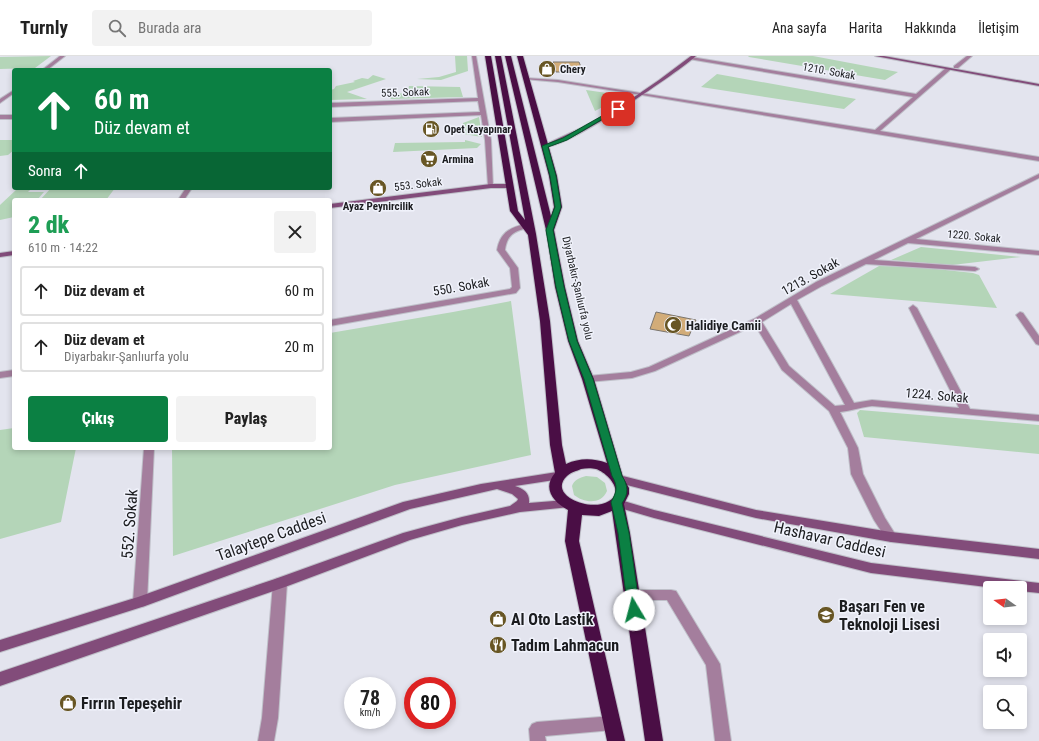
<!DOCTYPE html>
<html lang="tr">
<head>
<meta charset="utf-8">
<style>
	body { margin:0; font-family:"Roboto Condensed",sans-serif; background:#f2f2f2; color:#222; height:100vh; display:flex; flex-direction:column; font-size:15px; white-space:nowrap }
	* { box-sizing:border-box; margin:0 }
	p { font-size:13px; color:#767676 }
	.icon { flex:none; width:22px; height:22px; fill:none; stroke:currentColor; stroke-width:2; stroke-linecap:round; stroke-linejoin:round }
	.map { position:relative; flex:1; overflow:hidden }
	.details { position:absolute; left:12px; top:142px; width:320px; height:252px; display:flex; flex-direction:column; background:#fff; border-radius:4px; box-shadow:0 2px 6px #0003 }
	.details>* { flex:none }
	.hud { position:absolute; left:12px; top:12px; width:320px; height:122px; border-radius:4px; box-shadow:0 2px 6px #0003; background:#0b8043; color:#fff; overflow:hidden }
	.needle { width:26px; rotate:284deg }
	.fabs { position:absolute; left:983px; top:525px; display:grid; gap:8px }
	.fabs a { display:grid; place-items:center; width:44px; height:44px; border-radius:4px; background:#fff; box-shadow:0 2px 6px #0003; font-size:20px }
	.speed { position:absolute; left:344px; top:621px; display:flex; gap:8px; font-size:20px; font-weight:700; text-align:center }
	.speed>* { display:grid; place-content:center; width:52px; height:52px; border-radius:50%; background:#fff; box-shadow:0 2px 6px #0003; line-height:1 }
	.speed small { font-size:10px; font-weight:400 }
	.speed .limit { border:6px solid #d22; background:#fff; color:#111 }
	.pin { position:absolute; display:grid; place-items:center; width:34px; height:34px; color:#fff; margin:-17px; border-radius:8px; box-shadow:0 2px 6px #0006 }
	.me { position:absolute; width:44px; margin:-22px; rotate:352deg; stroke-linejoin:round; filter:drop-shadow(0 0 3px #0008) }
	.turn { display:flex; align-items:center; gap:14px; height:84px; padding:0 16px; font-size:18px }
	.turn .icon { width:52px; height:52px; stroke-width:2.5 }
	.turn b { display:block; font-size:28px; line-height:34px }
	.then { display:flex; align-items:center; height:38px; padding:0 16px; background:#0003; gap:8px; font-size:15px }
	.round { display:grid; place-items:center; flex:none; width:42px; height:42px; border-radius:4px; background:#f2f2f2 }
	.overview { display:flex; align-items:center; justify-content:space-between; height:68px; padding:0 16px }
	h1 { font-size:24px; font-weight:800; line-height:30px; color:#1e9e55 }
	.cta { display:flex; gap:8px; margin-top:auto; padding:8px 16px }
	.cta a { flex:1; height:46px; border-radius:4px; background:#0b8043; color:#fff; font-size:16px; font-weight:800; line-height:46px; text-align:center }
	.cta a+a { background:#f2f2f2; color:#222 }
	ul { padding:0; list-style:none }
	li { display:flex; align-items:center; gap:12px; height:50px; margin:0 8px 6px; padding:0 8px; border:2px solid #e0e0e0; border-radius:4px }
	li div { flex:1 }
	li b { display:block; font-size:15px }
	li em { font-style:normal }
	header { display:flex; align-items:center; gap:24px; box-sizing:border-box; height:56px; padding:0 20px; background:#fff; border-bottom:1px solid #e0e0e0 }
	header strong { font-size:19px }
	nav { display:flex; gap:22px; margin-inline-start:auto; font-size:14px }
	.search { width:280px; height:36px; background:#f2f2f2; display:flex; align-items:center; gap:10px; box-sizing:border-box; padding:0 14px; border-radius:4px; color:#767676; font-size:15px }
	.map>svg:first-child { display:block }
</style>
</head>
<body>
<header>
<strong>Turnly</strong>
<div class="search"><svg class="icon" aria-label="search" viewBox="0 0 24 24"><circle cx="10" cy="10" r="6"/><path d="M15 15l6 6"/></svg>Burada ara</div>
<nav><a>Ana sayfa</a><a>Harita</a><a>Hakkında</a><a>İletişim</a></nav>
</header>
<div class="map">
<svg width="1039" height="685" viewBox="0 0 1039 685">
	<rect width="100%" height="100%" fill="#e3e4ee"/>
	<path fill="#b4d5b8" d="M51,0L35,12L0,13V1Z
		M455,0H467L468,15L441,24L417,23L439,21L456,16Z
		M748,0H813L898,16L885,24L749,1Z
		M717,18L856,43L844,53L701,31Z
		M373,19L386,23L347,36L367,43L330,44V34L334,33L336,30L355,26L353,25L362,22L368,23Z
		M409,30L460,31L463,41L391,43L390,41L408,35Z
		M586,34L621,39L622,41L595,55Z
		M479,61L482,81L464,78L463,67Z
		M0,84H14V94L8,99L0,100Z
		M465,84L481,88L477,92L393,96L395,87L465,86Z
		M32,132L28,136H44L37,144H14V161L0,164V149L17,133Z
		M51,132H115L106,144H40Z
		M921,191L1021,201L952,209L891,204Z
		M879,210L918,211L973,217L979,219L997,252L830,238Z
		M511,245L531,399L395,429L173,500L172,392H330V277L453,256Z
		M860,354L1039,369V398L864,381L857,357Z
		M14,372V392H76L61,466L0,483V374Z
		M586,420L597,421L605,427L607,435C601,449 584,447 574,439L572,430C574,424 579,422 586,420Z"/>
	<path fill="#d2ac78" stroke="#7b766f" d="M553,6H579L583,16H556Z
		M656,256L696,264L689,280L650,273Z"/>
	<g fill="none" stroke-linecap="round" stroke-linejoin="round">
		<defs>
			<path id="street" d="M60,0H65L47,14H42Z
				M472,0H476L491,84L493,131L488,130L485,84L481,59L330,66V62L480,56L478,45L330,51V47L478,42Z
				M967,0H972L958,12H954V10Z
				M691,1L916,38L946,12H950V14L880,75L1039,101V105L642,39L558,26L524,23L526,22L558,24L875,74L913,41L689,3Z
				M14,34V37L0,47V43Z
				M0,59H14V63H0Z
				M1039,118V122L916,183L1039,195V199L908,187L874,204L975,211L979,213L975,215L866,208L822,230L797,244L854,347L872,344L959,352L909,252L913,249L917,252L970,353L1039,359V365L872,350C861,351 851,355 840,356L858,392L863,418L885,462L897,481L895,484L891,486L887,484L874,464L851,418L848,392L829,355L782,314L755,269L655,315L632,322L588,326L583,323L588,320L631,316L649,311L754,263L816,226ZM791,248L845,349L835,350L789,310L762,266Z
				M186,132H192L184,144H178Z
				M525,168H528V172C514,175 507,179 505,194L518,212L520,232L516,237L330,270V264L510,233L512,231L510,212L497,194C500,177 509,172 525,168Z
				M1020,256L1023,257L1039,280V289L1036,288L1016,259Z
				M14,314V320L0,322V316Z
				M144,392H154L147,546L145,550L140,551L135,550L133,546Z
				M280,522L285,523L287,527L278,662L274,685H258L262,662L273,527L275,523Z
				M632,534H671L676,535L720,608L731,685H715L706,609L667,544H632L627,543L625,539L627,535Z
				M613,660L618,662L621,667L618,672L613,674L545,680L546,685H530L529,673L532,668L537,666Z"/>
			<path id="secondary" d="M691,0H696C680,15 557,100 542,90L581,72L621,50L659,24Z
				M875,0H884L1039,28V30Z
				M491,128H509L512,130L509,132H491L330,152V148Z
				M14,195V199L0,201V197Z
				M557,416L561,417L563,420L561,423L515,430C524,433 530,437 529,447L566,444L570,445L572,448L570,451L520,456L462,469L410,484L285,531L0,630V616L275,523L403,477L462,461L510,450L517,445L518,443L512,438L497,433L410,453L145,550L0,596V584L138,541L403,446L481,428Z
				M619,419L756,454L891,476L1039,493V503L891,486L756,462L615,426L613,423L615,420Z
				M617,443L654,454L871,507L1039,527V537L1020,535V532H995L871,517L654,462L613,450L611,447L613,444Z"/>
			<path id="highway" d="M485,0H491L518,155L525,164L495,0H501L536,178L550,265L562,389L566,408C580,402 592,402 607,407L582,323L568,285L555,231L546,174L505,0H511L551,160L554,151L549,120L517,0H523L557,120L562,151L554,174L565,231L578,285L594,323L623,421L629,432V438L624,448L630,477L663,685H645L612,455L599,460L582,459L579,485L625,685H607L565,485L568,454C553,446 542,432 555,417L550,389L540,265L528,179L510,155ZM581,413C586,412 592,412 596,413C608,417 625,436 609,445C590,457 547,439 567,420C571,416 577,415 581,413Z"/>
		</defs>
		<use href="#street" stroke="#bfc0c9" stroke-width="2"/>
		<use href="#secondary" stroke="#bfc0c9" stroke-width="2"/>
		<use href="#highway" stroke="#bfc0c9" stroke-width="2"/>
		<use href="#street" fill="#a47e9d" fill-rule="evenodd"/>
		<use href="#secondary" fill="#824c7a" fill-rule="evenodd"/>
		<use href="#highway" fill="#4a0e45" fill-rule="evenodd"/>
	</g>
	<path fill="#0b8043" stroke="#07532c" d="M616,52L620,53L567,84L548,91L556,120L561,151L553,174L564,231L577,285L593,323L622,420C628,429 629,438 622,447L629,477L640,554L638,558L634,559L630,558L628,554L618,477L611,446C617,436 618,430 612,420L584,323L569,285L556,231L546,174L555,151L550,120L542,90L563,82Z"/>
	<defs>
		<symbol id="shop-disc" viewBox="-11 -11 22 22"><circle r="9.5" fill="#685624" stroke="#f0f2fb"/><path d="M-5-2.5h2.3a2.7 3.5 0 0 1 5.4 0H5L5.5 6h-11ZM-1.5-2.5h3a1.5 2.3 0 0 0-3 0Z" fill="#fff"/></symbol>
		<symbol id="fuel-disc" viewBox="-11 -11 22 22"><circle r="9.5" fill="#685624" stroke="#f0f2fb"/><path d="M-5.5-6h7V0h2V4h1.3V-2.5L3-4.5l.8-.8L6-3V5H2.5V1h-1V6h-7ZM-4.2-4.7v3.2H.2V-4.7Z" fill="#fff"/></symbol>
		<symbol id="supermarket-disc" viewBox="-11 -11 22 22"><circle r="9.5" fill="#685624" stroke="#f0f2fb"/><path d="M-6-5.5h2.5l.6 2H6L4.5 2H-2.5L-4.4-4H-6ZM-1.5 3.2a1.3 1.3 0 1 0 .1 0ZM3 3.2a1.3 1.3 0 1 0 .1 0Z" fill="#fff"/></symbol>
		<symbol id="mosque-disc" viewBox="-11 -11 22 22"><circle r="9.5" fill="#685624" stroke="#f0f2fb"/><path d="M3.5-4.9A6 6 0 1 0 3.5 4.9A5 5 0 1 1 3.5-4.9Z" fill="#fff"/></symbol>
		<symbol id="school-disc" viewBox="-11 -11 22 22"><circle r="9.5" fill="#685624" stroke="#f0f2fb"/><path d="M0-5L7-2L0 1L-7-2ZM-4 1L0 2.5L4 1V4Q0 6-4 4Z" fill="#fff"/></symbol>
		<symbol id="restaurant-disc" viewBox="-11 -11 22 22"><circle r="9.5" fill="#685624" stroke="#f0f2fb"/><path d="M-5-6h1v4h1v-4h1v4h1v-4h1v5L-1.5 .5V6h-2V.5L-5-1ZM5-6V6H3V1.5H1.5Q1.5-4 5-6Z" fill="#fff"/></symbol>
	</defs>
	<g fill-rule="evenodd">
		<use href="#shop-disc" x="537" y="3" width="20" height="20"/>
		<use href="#fuel-disc" x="421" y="63" width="20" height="20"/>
		<use href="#supermarket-disc" x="419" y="93" width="20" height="20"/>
		<use href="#shop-disc" x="368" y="122" width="20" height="20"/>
		<use href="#mosque-disc" x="663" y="259" width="20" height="20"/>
		<use href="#school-disc" x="816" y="549" width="20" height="20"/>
		<use href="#shop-disc" x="488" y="553" width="20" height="20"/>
		<use href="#restaurant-disc" x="488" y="579" width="20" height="20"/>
		<use href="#shop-disc" x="58" y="637" width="20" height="20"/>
	</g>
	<g text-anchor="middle" stroke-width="3" stroke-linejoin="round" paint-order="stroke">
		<g font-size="11" font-weight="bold" fill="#1b1c1f" stroke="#f0f2fb" text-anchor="start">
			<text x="560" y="17">Chery</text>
			<text x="444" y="77">Opet Kayapınar</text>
			<text x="442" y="107">Armina</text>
			<text x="378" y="154" text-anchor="middle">Ayaz Peynircilik</text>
		</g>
		<g font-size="11" fill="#1b1c1f" stroke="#f0f2fb">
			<text transform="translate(829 15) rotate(10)" y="4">1210. Sokak</text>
			<text transform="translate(405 36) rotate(-2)" y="4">555. Sokak</text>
			<text transform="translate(418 128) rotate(-7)" y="4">553. Sokak</text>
			<text transform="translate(974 180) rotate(5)" y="4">1220. Sokak</text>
			<text transform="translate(578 232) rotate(77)" y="4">Diyarbakır-Şanlıurfa yolu</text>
		</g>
		<g font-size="13" fill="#1b1c1f" stroke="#f0f2fb">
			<text transform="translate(810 220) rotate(-29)" y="5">1213. Sokak</text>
			<text transform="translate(461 230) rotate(-10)" y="5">550. Sokak</text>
			<text transform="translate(937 339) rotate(5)" y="5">1224. Sokak</text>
		</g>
		<g font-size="13" font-weight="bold" fill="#1b1c1f" stroke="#f0f2fb" text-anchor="start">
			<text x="686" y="274">Halidiye Camii</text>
		</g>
		<g font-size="16" fill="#1b1c1f" stroke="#f0f2fb">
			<text transform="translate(129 468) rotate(-86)" y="6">552. Sokak</text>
			<text transform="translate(271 480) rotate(-20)" y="6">Talaytepe Caddesi</text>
			<text transform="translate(830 483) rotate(13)" y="6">Hashavar Caddesi</text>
		</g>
		<g font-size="16" font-weight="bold" fill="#1b1c1f" stroke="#f0f2fb" text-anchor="start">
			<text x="839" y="556">Başarı Fen ve<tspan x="839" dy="18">Teknoloji Lisesi</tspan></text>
			<text x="511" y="569">Al Oto Lastik</text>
			<text x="511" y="595">Tadım Lahmacun</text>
			<text x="81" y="653">Fırrın Tepeşehir</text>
		</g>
	</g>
</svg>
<div class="fabs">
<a><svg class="needle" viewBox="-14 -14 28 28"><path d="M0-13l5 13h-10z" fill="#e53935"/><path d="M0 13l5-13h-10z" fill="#767676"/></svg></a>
<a><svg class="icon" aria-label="sound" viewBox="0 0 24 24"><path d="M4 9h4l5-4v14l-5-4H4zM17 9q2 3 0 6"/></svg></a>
<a><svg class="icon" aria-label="search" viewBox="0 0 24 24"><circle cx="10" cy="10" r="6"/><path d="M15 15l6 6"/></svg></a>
</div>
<div class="speed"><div>78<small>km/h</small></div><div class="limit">80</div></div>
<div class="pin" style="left:618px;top:53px;background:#d93025"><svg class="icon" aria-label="arrive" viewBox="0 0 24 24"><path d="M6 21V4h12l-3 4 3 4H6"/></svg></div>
<svg class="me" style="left:634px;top:554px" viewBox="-20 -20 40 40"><circle r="19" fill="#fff"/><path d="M0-13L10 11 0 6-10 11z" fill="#0b8043"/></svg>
<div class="hud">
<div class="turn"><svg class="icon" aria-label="ahead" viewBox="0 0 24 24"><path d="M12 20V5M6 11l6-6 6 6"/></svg><div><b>60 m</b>Düz devam et</div></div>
<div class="then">Sonra<svg class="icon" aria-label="ahead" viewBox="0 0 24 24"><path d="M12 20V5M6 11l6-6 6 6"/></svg></div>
</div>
<section class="details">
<div class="overview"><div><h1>2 dk</h1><p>610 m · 14:22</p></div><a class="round"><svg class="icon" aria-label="close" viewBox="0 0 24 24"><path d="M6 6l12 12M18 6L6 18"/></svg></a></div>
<ul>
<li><svg class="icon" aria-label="ahead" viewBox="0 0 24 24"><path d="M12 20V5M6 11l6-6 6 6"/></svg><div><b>Düz devam et</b></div><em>60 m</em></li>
<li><svg class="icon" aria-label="ahead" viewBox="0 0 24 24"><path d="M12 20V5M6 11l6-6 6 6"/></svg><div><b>Düz devam et</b><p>Diyarbakır-Şanlıurfa yolu</p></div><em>20 m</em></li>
</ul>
<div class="cta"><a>Çıkış</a><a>Paylaş</a></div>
</section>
</div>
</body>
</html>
